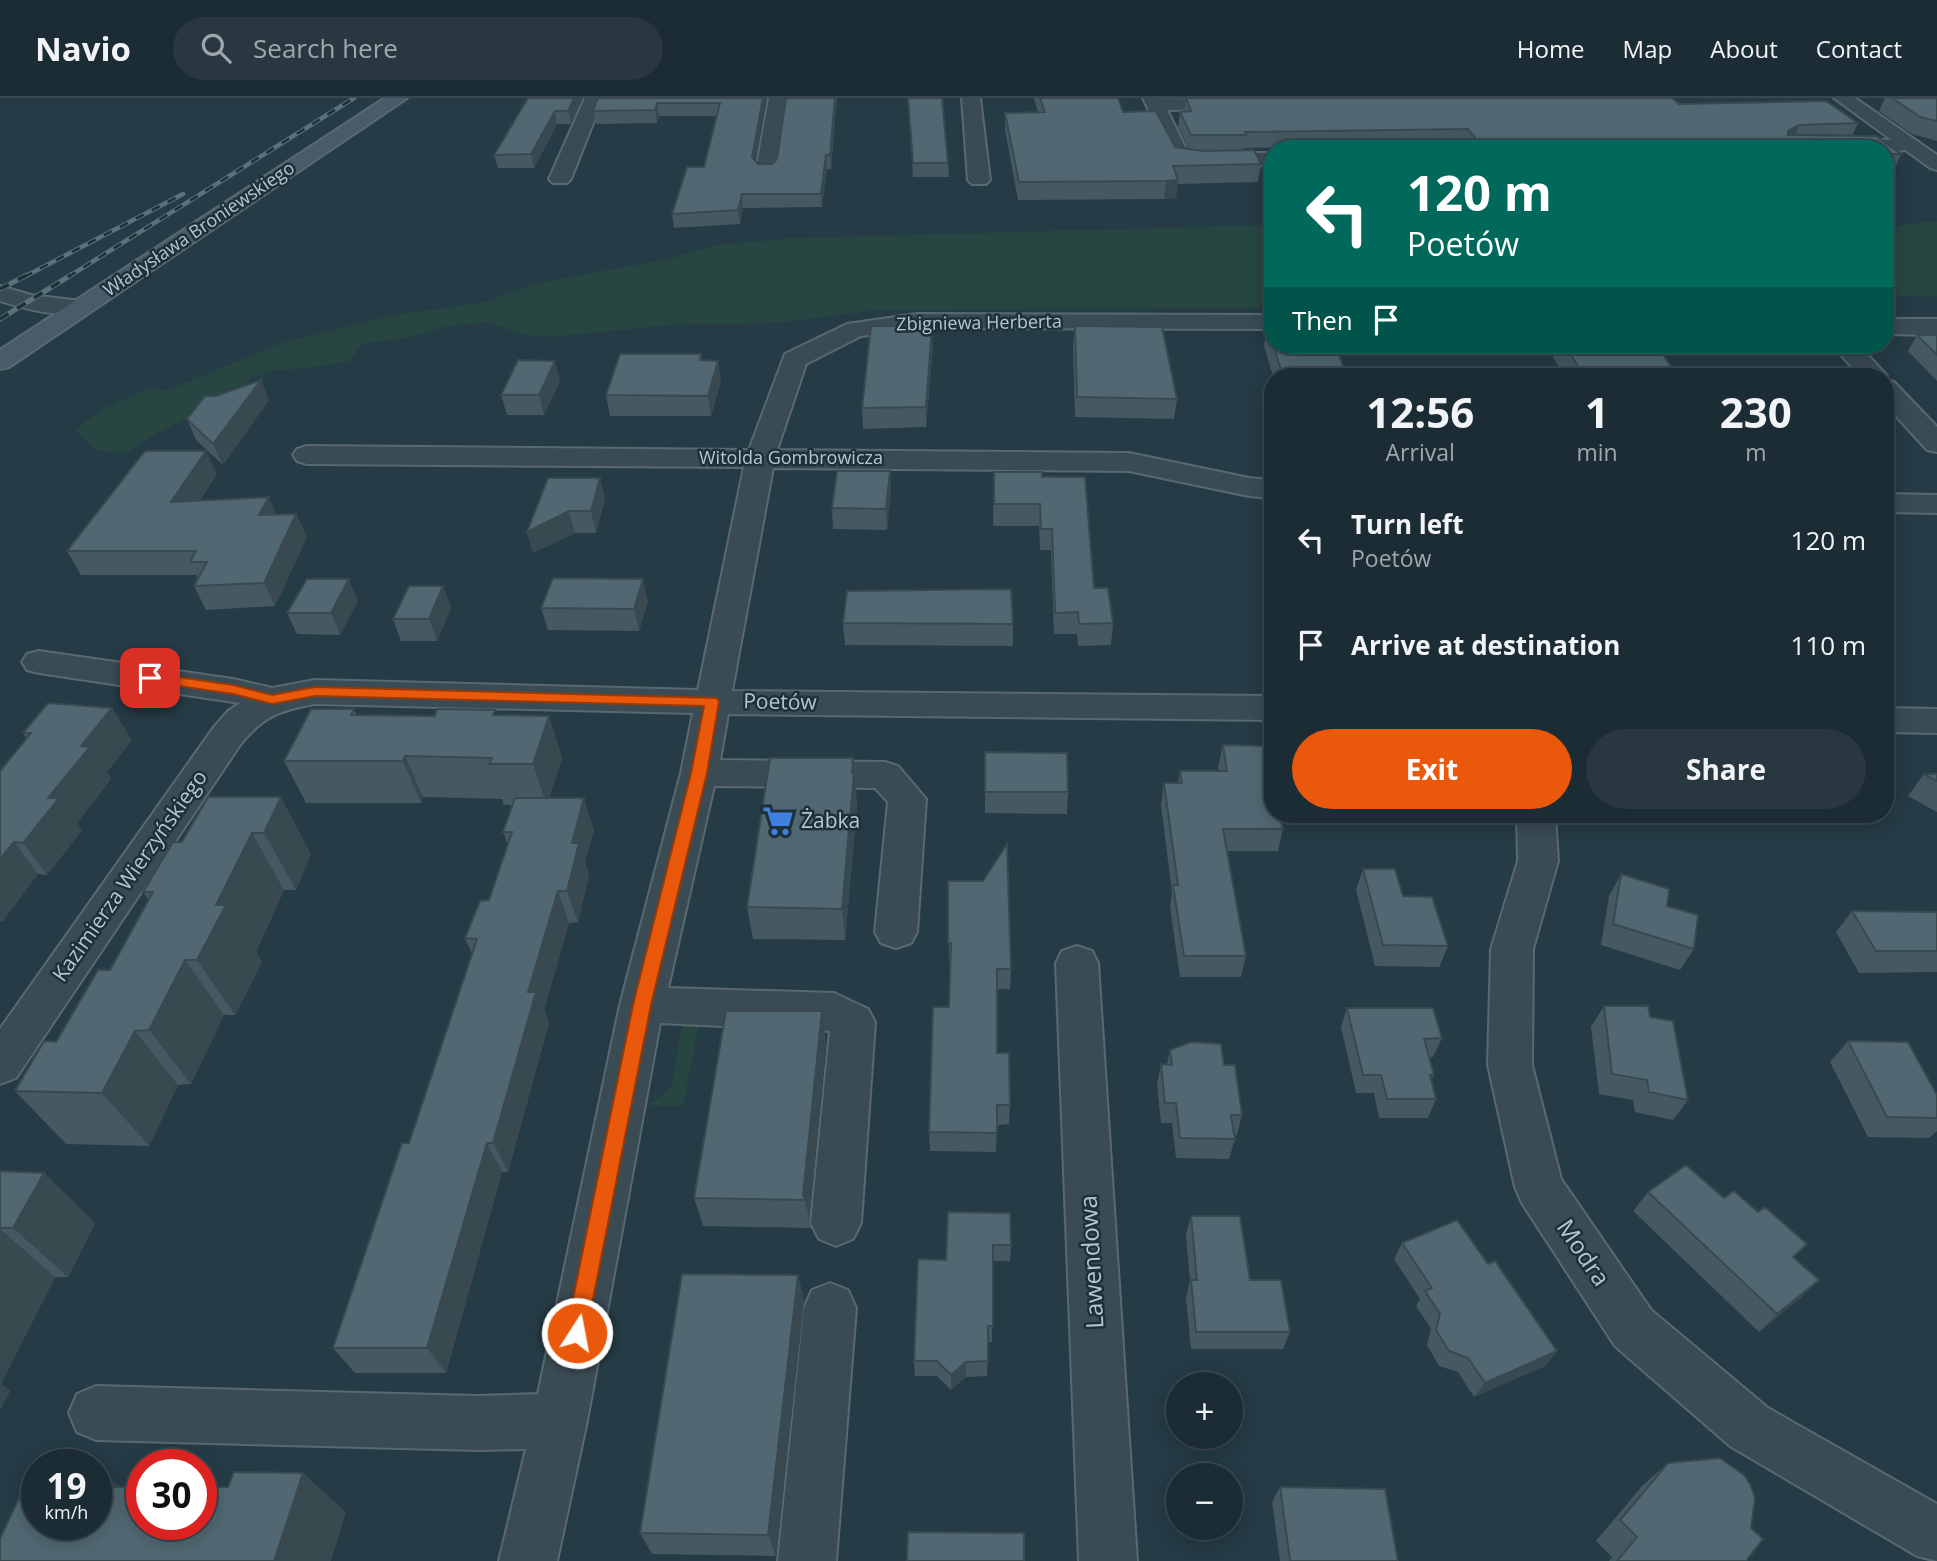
<!DOCTYPE html>
<html lang="en">
<head>
<meta charset="utf-8">
<style>
	body { margin:0; font-family:"Open Sans",sans-serif; background:#293840; color:#f1f3f6; height:100vh; display:flex; flex-direction:column; font-size:26px; white-space:nowrap }
	* { box-sizing:border-box; margin:0 }
	p { font-size:23px; color:#a0a7ac }
	.icon { flex:none; width:38px; height:38px; fill:none; stroke:currentColor; stroke-width:2; stroke-linecap:round; stroke-linejoin:round }
	.map { position:relative; flex:1; overflow:hidden }
	.details { position:absolute; left:1264px; top:270px; width:630px; height:455px; display:flex; flex-direction:column; background:#1c2c34; border-radius:28px; box-shadow:0 4px 18px #0003,0 0 0 2px #3a484f }
	.details>* { flex:none }
	.banner { position:absolute; left:1264px; top:42px; width:630px; height:214px; border-radius:28px; box-shadow:0 4px 18px #0003,0 0 0 2px #3a484f; background:#00695c; color:#fff; overflow:hidden }
	.fabs { position:absolute; left:1166px; top:1274px; display:grid; gap:14px }
	.fabs a { display:grid; place-items:center; width:77px; height:77px; border-radius:50%; background:#1c2c34; box-shadow:0 4px 18px #0003,0 0 0 2px #3a484f; font-size:35px }
	.speed { position:absolute; left:21px; top:1351px; display:flex; gap:14px; font-size:35px; font-weight:700; text-align:center }
	.speed>* { display:grid; place-content:center; width:91px; height:91px; border-radius:50%; background:#1c2c34; box-shadow:0 4px 18px #0003,0 0 0 2px #3a484f; line-height:1 }
	.speed small { font-size:18px; font-weight:400 }
	.speed .limit { border:10px solid #d22; background:#fff; color:#111 }
	.pin { position:absolute; display:grid; place-items:center; width:60px; height:60px; color:#fff; margin:-30px; border-radius:14px; box-shadow:0 4px 10px #0006 }
	.me { position:absolute; width:77px; margin:-38px; rotate:11deg; stroke-linejoin:round; filter:drop-shadow(0 0 5px #0008) }
	.turn { display:flex; align-items:center; gap:24px; height:147px; padding:0 28px; font-size:32px }
	.turn .icon { width:91px; height:91px; stroke-width:2.5 }
	.turn b { display:block; font-size:49px; line-height:60px }
	.then { display:flex; align-items:center; height:66px; padding:0 28px; background:#0003; gap:14px; font-size:26px }
	.eta { display:flex; justify-content:space-evenly; align-items:center; height:119px; text-align:center }
	.eta b { font-size:42px; font-weight:700; line-height:49px }
	.cta { display:flex; gap:14px; margin-top:auto; padding:14px 28px }
	.cta a { flex:1; height:80px; border-radius:42px; background:#ea580c; color:#fff; font-size:28px; font-weight:700; line-height:80px; text-align:center }
	.cta a+a { background:#293840; color:#f1f3f6 }
	ul { padding:0; list-style:none }
	li { display:flex; align-items:center; gap:21px; height:105px; padding:0 28px }
	li div { flex:1 }
	li b { display:block; font-size:26px }
	li em { font-style:normal }
	header { display:flex; align-items:center; gap:42px; box-sizing:border-box; height:98px; padding:0 35px; background:#1c2c34; border-bottom:2px solid #3a484f }
	header strong { font-size:33px }
	nav { display:flex; gap:38px; margin-inline-start:auto; font-size:24px }
	.search { width:490px; height:63px; background:#293840; display:flex; align-items:center; gap:18px; box-sizing:border-box; padding:0 24px; border-radius:38px; color:#a0a7ac; font-size:26px }
	.map>svg:first-child { display:block }
</style>
</head>
<body>
<header>
<strong>Navio</strong>
<div class="search"><svg class="icon" aria-label="search" viewBox="0 0 24 24"><circle cx="10" cy="10" r="6"/><path d="M15 15l6 6"/></svg>Search here</div>
<nav><a>Home</a><a>Map</a><a>About</a><a>Contact</a></nav>
</header>
<div class="map">
<svg width="1937" height="1463" viewBox="0 0 1937 1463">
	<rect width="100%" height="100%" fill="#253b45"/>
	<path fill="#274641" d="M1937,123V199L1885,197V129Z
		M1272,127V210L876,212L776,225L672,227L552,239L525,237L488,224L443,229L412,239L361,246L350,263L310,270L276,272L250,281L231,298L148,340L125,356L96,352L75,331L103,311L148,290L167,292L286,244L399,216L480,205L535,186L672,160L715,147L795,140Z
		M683,922H700L683,1008L648,1007L671,990Z"/>
	<g fill="none" stroke-linecap="round" stroke-linejoin="round">
		<defs>
			<path id="minor" d="M585,0H603L571,81L567,85H553L549,81Z
				M769,0H787L776,73L773,77H759L756,73Z
				M962,0H980L990,82L986,86H972L968,82Z
				M1143,0L1244,1L1247,5L1237,11L1167,12L1188,55H1272V67L1202,68L1173,64Z
				M1910,41L1917,43L1920,47L1917,51L1885,54V51H1783L1793,45Z
				M0,188L31,197L90,204L93,209L90,214C62,221 26,211 0,203Z
				M917,216L1272,217V231L917,230L861,238L806,266L777,352L1129,355L1249,380L1272,382V400L1249,398L1129,373L773,370L732,593L1272,598V622L728,616L720,662L885,664L898,668L926,701L917,834L911,845L896,850L881,845L875,834L888,704L875,690L714,688L668,890L834,895L868,911L875,924L861,1125L853,1141L836,1148L819,1141L811,1125L830,933L660,925L587,1323L557,1463H499L526,1351L478,1352L96,1342L77,1334L69,1315L77,1296L96,1288L478,1298L538,1296L620,907L681,675L693,615L315,606C280,612 262,619 240,647L16,980L0,986V931L214,629L228,613L240,605L39,575L27,572L22,564L27,556L39,553L233,581L272,590L315,582L698,592L744,369L307,366L297,363L293,357L297,351L307,348L749,352L785,256L847,226Z
				M1885,221H1937V237L1885,236Z
				M1832,247H1859L1887,278L1885,282V278H1860Z
				M1885,282L1894,284L1937,329V354L1927,352L1885,306Z
				M1885,396L1937,397V415L1885,414Z
				M1885,610L1937,611V635L1885,634Z
				M1517,716H1555L1558,763L1533,851L1532,967L1561,1081L1651,1212L1768,1310L1937,1406V1463L1917,1458L1730,1348L1615,1248L1522,1105L1515,1089L1488,967L1491,851L1518,763Z
				M1077,848L1092,853L1098,865L1137,1463H1079L1056,865L1062,853Z
				M830,1185L848,1192L856,1210L836,1463H778L804,1210L812,1192Z"/>
			<path id="tertiary" d="M1834,0H1855L1937,57V72L1930,70Z"/>
			<path id="secondary" d="M385,0H407L9,269L0,271V252Z"/>
		</defs>
		<use href="#minor" stroke="#586972" stroke-width="4"/>
		<use href="#tertiary" stroke="#586972" stroke-width="4"/>
		<use href="#secondary" stroke="#586972" stroke-width="4"/>
		<use href="#minor" fill="#3a4b54" fill-rule="evenodd"/>
		<use href="#tertiary" fill="#3a4b54" fill-rule="evenodd"/>
		<use href="#secondary" fill="#475c68" fill-rule="evenodd"/>
		<defs>
			<path id="rail-far1" d="M24,179L183,96
				M68,179L354,0"/>
			<path id="rail" d="M0,191L27,177
				M0,221L71,177"/>
		</defs>
		<use href="#rail-far1" stroke="#5b717b" stroke-width="4.5"/>
		<use href="#rail" stroke="#5b717b" stroke-width="5"/>
		<use href="#rail-far1" stroke="#1e313a" stroke-width="2.5" stroke-dasharray="9" stroke-linecap="butt"/>
		<use href="#rail" stroke="#1e313a" stroke-width="3.5" stroke-dasharray="10" stroke-linecap="butt"/>
	</g>
	<path fill="#465962" d="M528,0H582L571,26H557L534,70H498L494,57Z
		M598,0H766L755,63L758,66H772L777,61L786,0H837L831,71H827L822,109L743,110L740,126L674,130L672,116L704,69L717,18H659L657,25L596,26L593,13Z
		M908,0L948,65L949,79H913Z
		M1034,0H1118L1123,14L1175,49L1189,51L1178,29L1180,14H1184L1186,0L1679,6L1858,25L1852,38L1901,56L1894,72H1885V51H1467L1464,47L1244,50V52L1261,66L1258,84L1177,86L1176,100L1164,101L1018,102L1005,32V15L1038,14Z
		M1885,0H1937V43L1912,36L1879,13Z
		M1075,228L1177,301L1174,321L1075,319L1073,248Z
		M1267,228H1272V247H1335L1347,278H1273L1264,248Z
		M1917,237H1937V283L1908,253Z
		M1557,247H1656L1678,278H1564L1553,259Z
		M933,248L926,329L863,331L862,310Z
		M701,256L702,262L721,283L711,318H610L606,297Z
		M560,283L544,317H507L501,297Z
		M216,298L269,302L223,367L196,342L187,321Z
		M890,373L891,394L887,432L833,431L832,410Z
		M994,374L1042,379L1094,490L1113,525L1111,547L1078,548L1077,536H1054L1051,452H1040L1039,428H993Z
		M217,376L200,402L276,417L296,416L307,439L275,508L206,512L194,488L198,480L196,477H81L67,453Z
		M600,380L605,401L596,435H575L533,455L527,434Z
		M443,488L451,510L437,543H401L393,521Z
		M358,503L340,537L297,536L287,515Z
		M648,503L639,533L548,532L541,510Z
		M843,525L1013,526V548L845,547Z
		M354,611L356,617L549,618L562,660L549,700L594,732L585,764L589,777L578,824L569,825L544,912L549,925L508,1074H502L446,1275H355L333,1250L409,1045L472,856L465,840L489,802L508,747L503,734L512,707H504L502,701L423,699L421,705H306L284,663Z
		M23,635L132,642L107,674L111,681L77,725L82,732L47,777L38,776L2,824L0,823V673L27,641Z
		M1223,647L1283,731L1278,753H1227L1246,858L1241,879H1180L1170,809L1172,795L1161,707L1164,685H1178L1180,673H1219L1218,669Z
		M985,654L1068,694L1067,716L985,715Z
		M853,660L857,708L845,842L753,841L747,809Z
		M1924,676H1937V714L1908,698Z
		M208,699L311,756L296,792H284L256,854L262,864L235,917H224L191,986L178,987L149,1048L66,1046L15,993L56,944L110,872L149,802L143,794L182,744Z
		M1378,716H1445L1444,718H1379Z
		M1750,716H1846L1842,722L1753,721Z
		M1363,771L1403,798L1448,848L1439,869L1375,868L1356,792Z
		M1621,776L1667,808L1694,851L1680,872L1601,847L1609,798Z
		M948,783L1011,871L1010,891H997V955L1010,1007L1009,1026L997,1027L996,1054L930,1053L929,1034L949,909L950,866H949Z
		M1852,813L1937,814V874L1859,875L1836,834Z
		M1604,908L1650,919L1688,1002L1673,1022L1635,1014L1633,1002L1599,996L1591,929Z
		M1347,910L1442,940L1433,959H1429L1434,977L1431,983L1436,1001L1428,1020H1379L1374,995H1356L1341,929Z
		M1848,943L1937,997V1033L1929,1040L1868,1039L1830,964Z
		M826,944L809,1121L811,1130L703,1128L694,1100Z
		M1170,952L1224,967L1242,1017L1237,1037H1234L1235,1041L1229,1061L1176,1060L1172,1025H1161L1157,986L1161,966H1167Z
		M0,1073L44,1075L95,1125L68,1179H55L1,1286L10,1293L0,1312Z
		M1648,1094L1794,1160L1819,1182L1799,1201L1759,1234L1633,1113Z
		M948,1114L1011,1147L1010,1163H993L992,1244H988L987,1278L966,1279L951,1292L937,1278H915L914,1263L946,1162Z
		M1191,1118L1250,1182L1290,1234L1283,1251H1191L1186,1200L1190,1183L1186,1137Z
		M1402,1145L1488,1166L1557,1253L1545,1268L1474,1299L1458,1274L1439,1268L1427,1247L1431,1231L1416,1208L1420,1201L1394,1161Z
		M798,1177L804,1204L776,1458L652,1456L640,1435Z
		M1668,1365L1746,1463H1609L1612,1459L1596,1443L1642,1388Z
		M1280,1389L1398,1463H1280L1272,1404Z"/>
	<path fill="#394950" d="M574,0H582L571,26L568,13Z
		M763,0H766L753,73L752,59Z
		M835,0H837L831,71L830,57Z
		M657,5L659,18L657,25L655,12Z
		M555,13L557,26L534,70L531,56Z
		M1799,27L1793,42L1782,49L1788,33Z
		M826,57L827,71L822,109L821,96Z
		M1178,82L1176,100L1164,101L1166,83Z
		M742,96L743,110L740,126L738,112Z
		M932,228L933,248L926,329V309Z
		M555,263L560,283L544,317L539,297Z
		M718,263L721,283L711,318L708,298Z
		M261,282L269,302L223,367L213,346Z
		M206,353L217,376L183,427L171,404Z
		M890,373L891,394L887,432L886,411Z
		M600,380L605,401L596,435L591,413Z
		M269,399L279,423L259,417Z
		M569,413L575,435L533,455L527,434Z
		M296,416L307,439L275,508L264,485Z
		M349,481L358,503L340,537L331,515Z
		M643,481L648,503L639,533L634,511Z
		M443,488L451,510L437,543L429,521Z
		M112,610L132,642L107,674L111,681L77,725L82,732L47,777L23,745L48,700L81,648Z
		M549,618L562,660L547,708L533,666Z
		M405,658L423,699L421,705L403,663Z
		M853,660L857,708L845,842L842,811Z
		M281,699L311,756L296,792L264,735Z
		M584,700L594,732L585,764L589,777L578,824L567,793L572,745Z
		M252,735L284,792L256,854L262,864L235,917L197,862L216,807Z
		M14,744L38,776L2,824L0,821V761Z
		M558,793L569,825L544,912L549,925L508,1074L493,1045L528,894Z
		M185,862L224,917L191,986L149,932Z
		M822,913L826,944L809,1120L805,1102L803,1097Z
		M135,933L178,987L149,1048L102,995Z
		M487,1045L502,1074L446,1275L427,1250Z
		M44,1075L95,1125L68,1179L13,1130Z
		M0,1131L55,1179L1,1286L10,1293L0,1312Z
		M798,1177L804,1204L776,1458L768,1437Z
		M1819,1182L1799,1201L1759,1234L1777,1216Z
		M1557,1253L1545,1268L1474,1299L1485,1285Z
		M966,1264V1279L951,1292V1277Z
		M100,1374L142,1404L96,1391V1382Z
		M303,1375L346,1414L331,1463H274Z"/>
	<path fill="#516872" stroke="#394950" stroke-width="2" d="M528,0H574L568,13H555L531,56L494,57Z
		M598,0H763L752,59L758,66H772L777,61L786,0H835L830,57H826L821,96H742L738,112L672,116L687,69H704L720,5H657L655,12L593,13Z
		M908,0H942L948,65H913Z
		M1040,0H1118L1123,14L1156,13L1175,49L1204,53L1254,52L1261,66L1173,68L1178,82L1166,83L1019,84L1005,15L1045,14Z
		M1186,0H1672L1679,6L1826,3L1858,25L1799,27L1788,33V37L1876,38L1901,56H1885V51H1484L1468,31L1245,34L1246,37H1191L1180,14L1191,13Z
		M1892,0H1937V23L1920,19Z
		M871,228H932L926,309L862,310Z
		M1075,228L1162,229L1177,301L1077,299Z
		M1267,228H1272V244Z
		M1917,237H1937V257Z
		M1273,247H1335L1347,278H1283Z
		M1565,247H1656L1678,278H1584Z
		M620,256H701L700,262L718,263L708,298L606,297Z
		M518,262L555,263L539,297H501Z
		M261,282L213,346L187,321L205,298H216Z
		M145,353H206L171,404L269,399L259,417L296,416L264,485L194,488L207,464H190L196,453H67Z
		M837,373H890L886,411L832,410Z
		M994,374H1042V379H1085L1094,490H1108L1113,525L1079,526L1078,514L1055,515L1052,431H1041L1040,406H994Z
		M548,380H600L591,413H569L527,434Z
		M553,480L643,481L634,511L541,510Z
		M307,481H349L331,515H287Z
		M409,488H443L429,521H393Z
		M1011,491L1013,526L843,525L847,493Z
		M48,605L112,610L81,648L90,649L48,700H59L23,745L14,744L0,761V673L31,635H23Z
		M311,611H354L351,617L435,618L437,611L495,612L493,617L549,618L533,666H489L492,660L405,658L403,663H284Z
		M1223,647L1266,648L1272,679V716H1280L1283,731H1223L1246,858H1184L1173,787H1178L1164,685H1182L1180,673H1227Z
		M985,654L1067,655L1068,694H985Z
		M770,660H853L852,675L854,676L842,811L747,809Z
		M1924,676H1937V683Z
		M208,699H281L264,735H252L216,807H226L197,862H185L149,932L135,933L102,995L15,993L44,943L56,944L98,872H110L153,794H143L173,744H182Z
		M515,700H584L572,745H579L567,793H558L528,894H536L493,1045H487L427,1250H333L402,1045H409L477,841L465,840L480,803L489,802L512,734H503Z
		M1007,746L1011,871H997V955H1009L1010,1007H997V1035L929,1034L933,909H949L951,845H948V783H983Z
		M1363,771H1395L1403,798L1432,799L1448,848L1383,847Z
		M1621,776L1669,791L1667,808L1698,817L1694,851L1613,826Z
		M1852,813L1937,814V853H1876Z
		M1604,908H1648L1650,919L1673,923L1688,1002L1649,994L1647,982L1612,976Z
		M1347,910H1433L1442,940L1424,941L1434,977H1430L1436,1001H1387L1381,977H1363Z
		M726,913H822L803,1097L805,1102L694,1100Z
		M1848,943L1908,944L1937,997V1020L1887,1019Z
		M1191,944L1221,946L1224,967H1235L1242,1017H1231L1235,1041L1180,1040L1176,1005H1165L1161,966L1172,967L1170,952Z
		M1686,1067L1724,1100L1734,1093L1758,1114L1765,1109L1807,1146L1793,1159L1819,1182L1777,1216L1648,1094Z
		M0,1073L44,1075L13,1130H0Z
		M948,1114L1010,1115L1011,1147H993V1228H988V1263L966,1264L951,1277L937,1263H914L918,1161L946,1162Z
		M1191,1118H1240L1250,1182H1281L1290,1234H1196L1191,1182H1197Z
		M1457,1122L1488,1166L1495,1163L1557,1253L1485,1285L1468,1260L1449,1253L1436,1232L1440,1216L1425,1193L1432,1190L1402,1145Z
		M682,1176L798,1177L768,1437L640,1435Z
		M1720,1360L1744,1377L1750,1386L1755,1400L1751,1430L1763,1441L1746,1463H1617L1637,1439L1620,1422L1668,1365Z
		M31,1374H37V1426H96V1389H142V1426H201V1389H228L234,1374L303,1375L274,1463H0V1441Z
		M1280,1389L1385,1391L1398,1463H1290Z
		M908,1434L1024,1435V1463H907Z"/>
	<path fill="#ea580c" stroke="#983908" stroke-width="2" d="M150,575L233,587L272,597L315,589L717,600L719,604L707,675L651,907L585,1242L577,1246L570,1242L566,1235L633,907L691,675L704,608L315,598L272,606L233,596L145,583V576Z"/>
	<defs>
		<symbol id="supermarket-bare" viewBox="-9 -9 18 18"><path d="M-6-5.5h2.5l.6 2H6L4.5 2H-2.5L-4.4-4H-6ZM-1.5 3.2a1.3 1.3 0 1 0 .1 0ZM3 3.2a1.3 1.3 0 1 0 .1 0Z" fill="#3f7fe0" stroke="#1e313a" stroke-width="2.5" paint-order="stroke"/></symbol>
	</defs>
	<g fill-rule="evenodd">
		<use href="#supermarket-bare" x="756" y="701" width="44" height="44"/>
	</g>
	<g text-anchor="middle" stroke-width="5" stroke-linejoin="round" paint-order="stroke">
		<g font-size="18" fill="#b7c6ce" stroke="#1e313a">
			<text transform="translate(199 131) rotate(-34)" y="6">Władysława Broniewskiego</text>
			<text transform="translate(979 225) rotate(-1)" y="6">Zbigniewa Herberta</text>
			<text x="791" y="366">Witolda Gombrowicza</text>
		</g>
		<g font-size="21" fill="#b7c6ce" stroke="#1e313a">
			<text transform="translate(780 604) rotate(1)" y="7">Poetów</text>
			<text transform="translate(130 778) rotate(-55)" y="7">Kazimierza Wierzyńskiego</text>
		</g>
		<g font-size="21" fill="#b7c6ce" stroke="#1e313a" text-anchor="start">
			<text x="801" y="730">Żabka</text>
		</g>
		<g font-size="24" fill="#b7c6ce" stroke="#1e313a">
			<text transform="translate(1583 1155) rotate(56)" y="8">Modra</text>
			<text transform="translate(1092 1164) rotate(-93)" y="8">Lawendowa</text>
		</g>
	</g>
</svg>
<div class="fabs">
<a>+</a>
<a>−</a>
</div>
<div class="speed"><div>19<small>km/h</small></div><div class="limit">30</div></div>
<div class="pin" style="left:150px;top:580px;background:#d93025"><svg class="icon" aria-label="arrive" viewBox="0 0 24 24"><path d="M6 21V4h12l-3 4 3 4H6"/></svg></div>
<svg class="me" style="left:577px;top:1235px" viewBox="-20 -20 40 40"><circle r="17" fill="#ea580c" stroke="#fff" stroke-width="3"/><path d="M0-11L8 9 0 5-8 9z" fill="#fff"/></svg>
<div class="banner">
<div class="turn"><svg class="icon" aria-label="left" viewBox="0 0 24 24"><path d="M17 20v-9H6M10 6l-5 5 5 5"/></svg><div><b>120 m</b>Poetów</div></div>
<div class="then">Then<svg class="icon" aria-label="arrive" viewBox="0 0 24 24"><path d="M6 21V4h12l-3 4 3 4H6"/></svg></div>
</div>
<section class="details">
<div class="eta">
<div><b>12:56</b><p>Arrival</p></div>
<div><b>1</b><p>min</p></div>
<div><b>230</b><p>m</p></div>
</div>
<ul>
<li><svg class="icon" aria-label="left" viewBox="0 0 24 24"><path d="M17 20v-9H6M10 6l-5 5 5 5"/></svg><div><b>Turn left</b><p>Poetów</p></div><em>120 m</em></li>
<li><svg class="icon" aria-label="arrive" viewBox="0 0 24 24"><path d="M6 21V4h12l-3 4 3 4H6"/></svg><div><b>Arrive at destination</b></div><em>110 m</em></li>
</ul>
<div class="cta"><a>Exit</a><a>Share</a></div>
</section>
</div>
</body>
</html>
